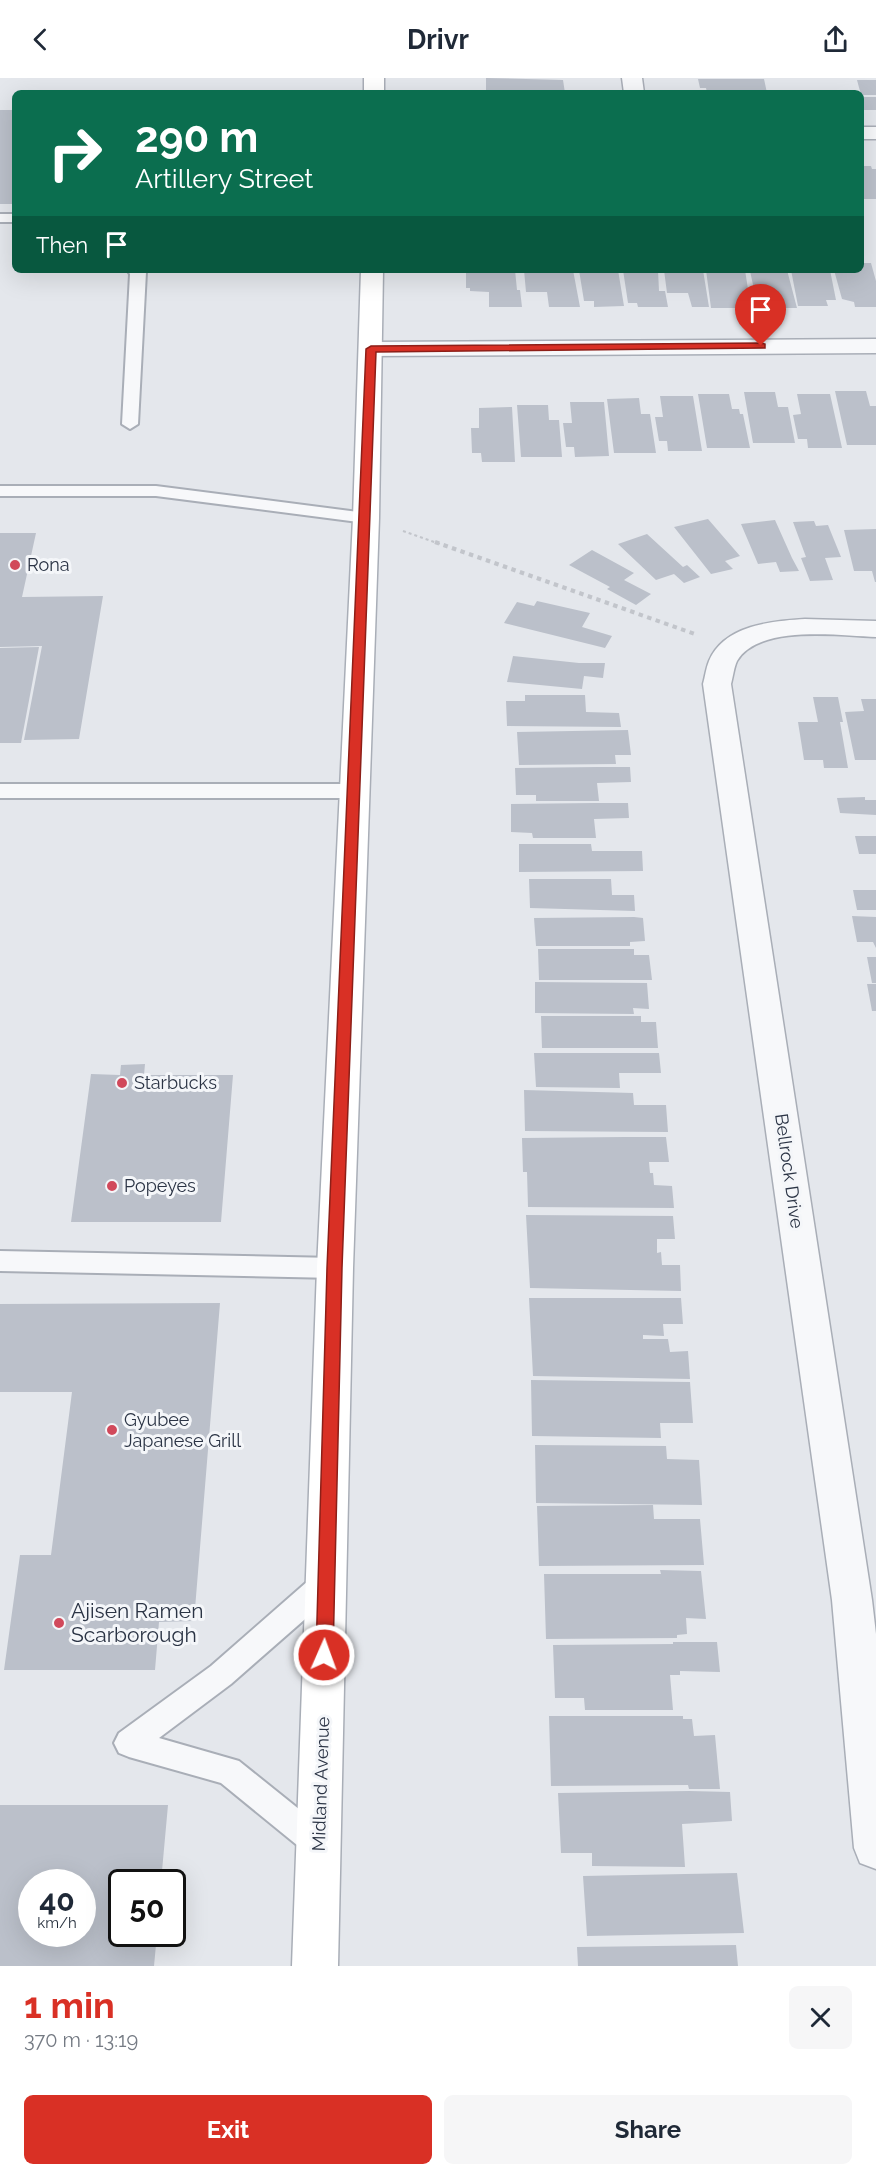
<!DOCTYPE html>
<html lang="en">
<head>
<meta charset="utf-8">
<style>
	body { margin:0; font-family:Raleway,sans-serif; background:#f6f6f7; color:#1f2937; height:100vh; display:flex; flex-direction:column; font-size:22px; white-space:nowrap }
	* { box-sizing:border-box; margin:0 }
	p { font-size:20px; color:#747a83 }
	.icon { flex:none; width:33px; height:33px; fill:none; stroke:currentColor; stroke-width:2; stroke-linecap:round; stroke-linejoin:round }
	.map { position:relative; height:1888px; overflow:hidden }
	.details { display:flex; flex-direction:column; background:#fff; flex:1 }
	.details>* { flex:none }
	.banner { position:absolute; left:12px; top:12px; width:852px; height:183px; border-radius:9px; box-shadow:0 6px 24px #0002; background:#0b6e4f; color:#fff; overflow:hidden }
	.speed { position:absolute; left:18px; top:1791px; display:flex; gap:12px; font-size:30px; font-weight:700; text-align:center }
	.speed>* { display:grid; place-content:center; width:78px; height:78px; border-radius:50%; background:#fff; box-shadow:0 6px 24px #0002; line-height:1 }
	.speed small { font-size:15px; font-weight:400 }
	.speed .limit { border:3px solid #111; border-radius:9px; background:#fff; color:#111 }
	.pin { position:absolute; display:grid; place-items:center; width:51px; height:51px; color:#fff; margin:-62px -26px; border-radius:50% 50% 50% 0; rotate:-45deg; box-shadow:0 0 6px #0007 }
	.pin .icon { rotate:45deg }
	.me { position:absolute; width:66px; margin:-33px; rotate:2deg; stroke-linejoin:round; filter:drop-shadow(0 0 4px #0008) }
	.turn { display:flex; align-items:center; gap:21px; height:126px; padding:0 24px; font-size:27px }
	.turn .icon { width:78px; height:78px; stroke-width:2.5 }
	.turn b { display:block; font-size:42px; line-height:51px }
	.then { display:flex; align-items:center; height:57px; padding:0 24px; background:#0003; gap:12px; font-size:22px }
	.round { display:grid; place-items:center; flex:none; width:63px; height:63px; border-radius:9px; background:#f6f6f7 }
	.headline { display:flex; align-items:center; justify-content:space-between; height:102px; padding:0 24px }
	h1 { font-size:36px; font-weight:700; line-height:45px; color:#d93025 }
	.cta { display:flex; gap:12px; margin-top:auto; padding:12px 24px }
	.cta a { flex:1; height:69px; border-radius:9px; background:#d93025; color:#fff; font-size:24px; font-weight:700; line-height:69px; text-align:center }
	.cta a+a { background:#f6f6f7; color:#1f2937 }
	header { display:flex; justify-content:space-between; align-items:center; height:78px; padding:0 24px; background:#fff; font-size:27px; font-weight:700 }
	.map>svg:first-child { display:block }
</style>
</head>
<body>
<header><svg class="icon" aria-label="back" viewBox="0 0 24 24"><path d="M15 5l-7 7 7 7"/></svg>Drivr<svg class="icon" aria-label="share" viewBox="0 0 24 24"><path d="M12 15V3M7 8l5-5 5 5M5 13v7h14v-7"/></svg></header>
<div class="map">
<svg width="876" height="1888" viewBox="0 0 876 1888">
	<rect width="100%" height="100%" fill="#e4e7ec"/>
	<path fill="#bbc0ca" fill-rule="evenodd" d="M486,0L563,2L565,15H486Z
		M698,1H764L767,15H707L706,10H700Z
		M857,2H876V17H861Z
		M861,19H876V32H861Z
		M0,32H15V126H0Z
		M861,88H871L872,91H876V121H861Z
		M861,185H871L876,203V229H855L854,224L842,221L834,192H861Z
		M466,192H515L517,212H520L522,229H489V214L470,213V210H466Z
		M524,192H573L580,229H549L547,214H526Z
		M579,192H618L624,228L594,229V223H584Z
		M623,192H658L659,213H665L668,229H638L637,225H628Z
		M664,192H703L709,229H692L688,215H667Z
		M706,192H745L750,224H739L740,230H711Z
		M787,192L797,230H779L776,216H755L750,193Z
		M791,192H830L836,222H826L828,228H798Z
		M835,313H866L870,328H876V367H847Z
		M744,314H775L778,329H788L795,365H753Z
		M698,316H729L732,331H739L740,336H743L750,370H707Z
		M797,316H830L842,370H808L807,361H798L793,337L801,336Z
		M660,318H693L702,373H668L667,363H659L655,339H663Z
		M639,320L641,336H650L656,375H614L607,321Z
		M570,324H604L609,378L575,379L574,369H566L563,345H572Z
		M517,327H548L549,342H559L562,379H521Z
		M512,329L515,384H482L481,375H472L471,350H479V330Z
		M708,441L740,478L725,483L733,491L711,496L674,449Z
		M775,442L792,480L799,493L780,494L776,484L758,486L741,446Z
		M814,443L816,448L828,447L841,479L825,480L833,502L810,503L801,480L806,479L793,444Z
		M876,451V504H875L872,493H854L844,452Z
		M0,455H36L22,519L103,518L79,661L24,662L42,568L0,569Z
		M647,456L683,489L687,487L700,499L684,505L674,496L656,502L618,466Z
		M592,472L634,495L624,502L651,516L636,527L607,511L610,509L569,487Z
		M537,523L590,535L582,549L612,558L605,570L504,545L517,524L534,528Z
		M39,569L21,665H0V570Z
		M513,578L579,585H605L603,600L584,598L582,611L507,604Z
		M525,617H585L586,634L619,635L621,649L507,648L506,623H525Z
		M813,619H838L843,644H840L848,690H824L823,682H804L798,644H818Z
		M861,621H876V682H855L845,634L864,633Z
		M628,652L631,677H615L616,686L519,687L517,654Z
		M597,689H630L631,704L597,705L599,723H536V717H516L515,690Z
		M865,719V722H876V737L840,735L837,720Z
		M594,725H628L629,740L594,741L596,760H533L532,755L511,754V726Z
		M855,758H876V776H859Z
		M519,766H591L592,773H642L643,793L519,794Z
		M529,801H611L612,817H634L635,833L530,830Z
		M853,812H876V832H857Z
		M852,838L876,839V870L873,864H857Z
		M634,839L643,840L645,863L630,864V868H536L534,840Z
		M538,871H634V877H649L652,902H539Z
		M867,879H876V905H872Z
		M535,904L647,905L649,931L633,930L634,936L535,935Z
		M867,906H876V933H872Z
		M541,938H641V944H656L658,970H542Z
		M534,975H659L661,995H619L620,1010L536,1009Z
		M145,986L144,997H233L221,1144H71L91,996L120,997L121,987Z
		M524,1012L633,1015L634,1027H666L668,1054L525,1053Z
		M624,1059H666L669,1084H649L650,1095H653L654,1107L672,1108L674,1130L528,1129L527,1094H523L522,1060Z
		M526,1137L673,1138L675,1161H657V1175L661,1174L662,1187H680L681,1213L530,1210Z
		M529,1220H681L683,1246H663L664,1258L643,1257V1261H668L670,1274L688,1273L690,1301L533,1298Z
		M220,1225L194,1543L159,1544L155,1592H4L20,1477H51L72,1314H0V1226Z
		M531,1302L690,1304L693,1345H660L661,1360L532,1358Z
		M535,1367L666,1368L667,1381L699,1382L702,1427L536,1425Z
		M653,1427L654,1441H700L704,1487L539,1488L537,1428Z
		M660,1492L701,1493L706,1541L686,1540L687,1556L677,1557V1560L546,1561L544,1496H661Z
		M673,1564H717L720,1594L680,1593V1597H670L673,1632H585L584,1620H555L553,1567L673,1566Z
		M549,1638H683V1641H692L694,1658L715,1657L720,1711H689L688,1707L551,1708Z
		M689,1713L730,1714L732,1743L682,1746L685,1789L592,1788V1775H561L558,1715Z
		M0,1727H168L161,1804H122V1856H157L154,1888H0ZM32,1804H82V1856H32Z
		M737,1795L744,1855L587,1858L583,1798Z
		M736,1867L738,1888H578L577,1869Z"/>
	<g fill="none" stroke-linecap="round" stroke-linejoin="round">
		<defs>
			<path id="service" d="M0,136H15V144H0Z
				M127,192L146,194L138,346L130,351L122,346L130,196Z
				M0,408H156L366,435L375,440L366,445L156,418H0Z
				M0,706H355L362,708L365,713L362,718L355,720H0Z
				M0,1173L335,1180L344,1183L347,1190L344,1197L335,1200L0,1193Z
				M326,1493L336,1496L340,1505L336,1514L231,1606L159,1660L239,1683L330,1756L334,1766L330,1776L319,1781L308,1776L221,1705L129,1679L119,1675L114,1665L119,1655L211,1588L316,1496Z"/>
			<path id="minor" d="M622,0H642L644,15H624Z
				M861,49H876V61H861Z
				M805,541L876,543V559C840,558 759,546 737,583C734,589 733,599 731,606L872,1522L876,1556V1791L860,1785L854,1770L832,1522L703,606C705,599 706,590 709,583C724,547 772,543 805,541Z"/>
			<path id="tertiary" d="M876,261V275L371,278L363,276L359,271L363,266L371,264Z"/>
			<path id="secondary" d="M364,0H384V15H364Z
				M361,192H383L379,440L353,1190L338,1888H292L317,1190L353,440Z"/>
		</defs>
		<use href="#service" stroke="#a9aeb7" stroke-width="4"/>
		<use href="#minor" stroke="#a9aeb7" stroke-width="3"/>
		<use href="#tertiary" stroke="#a9aeb7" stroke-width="3"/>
		<use href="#secondary" stroke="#a9aeb7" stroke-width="3"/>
		<path stroke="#c2c5cb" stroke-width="2" stroke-dasharray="3 3" stroke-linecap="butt" d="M403,453L440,466"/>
		<path stroke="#c2c5cb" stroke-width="4" stroke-dasharray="4.5 4.5" stroke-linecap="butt" d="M435,464L698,557"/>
		<use href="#service" fill="#f7f8fa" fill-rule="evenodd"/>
		<use href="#minor" fill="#f7f8fa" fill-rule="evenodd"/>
		<use href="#tertiary" fill="#f7f8fa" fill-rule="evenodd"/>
		<use href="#secondary" fill="#fff" fill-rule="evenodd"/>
	</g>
	<path fill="#d93025" stroke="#8d1f18" stroke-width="1.5" d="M761,265L765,266V270L376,274L342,1190L333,1577L330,1582L324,1584L318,1582L316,1577L327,1190L366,271L371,268Z"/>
	<g fill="#d1495b" stroke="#f4f6f9" stroke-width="2">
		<circle cx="15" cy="487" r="6"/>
		<circle cx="122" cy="1005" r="6"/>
		<circle cx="112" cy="1108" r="6"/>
		<circle cx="112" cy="1352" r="6"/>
		<circle cx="59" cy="1545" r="6"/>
	</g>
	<g text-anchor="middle" stroke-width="6" stroke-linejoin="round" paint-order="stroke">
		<g font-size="18" fill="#2b3445" stroke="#f4f6f9" text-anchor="start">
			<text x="27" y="493">Rona</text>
			<text x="134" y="1011">Starbucks</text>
			<text x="124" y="1114">Popeyes</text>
			<text x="124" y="1348">Gyubee<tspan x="124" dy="21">Japanese Grill</tspan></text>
		</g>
		<g font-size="18" fill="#2b3445" stroke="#f4f6f9">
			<text transform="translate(789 1093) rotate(82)" y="6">Bellrock Drive</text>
			<text transform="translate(321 1706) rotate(-88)" y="6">Midland Avenue</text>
		</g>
		<g font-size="21" fill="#2b3445" stroke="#f4f6f9" text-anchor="start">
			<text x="71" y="1540">Ajisen Ramen<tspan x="71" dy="24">Scarborough</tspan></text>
		</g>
	</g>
</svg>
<div class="speed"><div>40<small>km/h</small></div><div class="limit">50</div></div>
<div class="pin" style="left:761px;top:268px;background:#d93025"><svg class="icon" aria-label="arrive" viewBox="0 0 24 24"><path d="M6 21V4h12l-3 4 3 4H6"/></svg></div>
<svg class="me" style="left:324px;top:1577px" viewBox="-20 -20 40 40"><circle r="17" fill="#d93025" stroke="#fff" stroke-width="3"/><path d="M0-11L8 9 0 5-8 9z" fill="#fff"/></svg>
<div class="banner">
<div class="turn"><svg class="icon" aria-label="right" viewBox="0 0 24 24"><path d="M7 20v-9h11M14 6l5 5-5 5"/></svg><div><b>290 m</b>Artillery Street</div></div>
<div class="then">Then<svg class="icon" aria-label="arrive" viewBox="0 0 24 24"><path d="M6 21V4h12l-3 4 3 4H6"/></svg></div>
</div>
</div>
<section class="details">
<div class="headline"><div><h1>1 min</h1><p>370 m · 13:19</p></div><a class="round"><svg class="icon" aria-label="close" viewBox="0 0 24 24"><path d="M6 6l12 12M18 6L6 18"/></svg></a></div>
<div class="cta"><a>Exit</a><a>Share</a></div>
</section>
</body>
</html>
